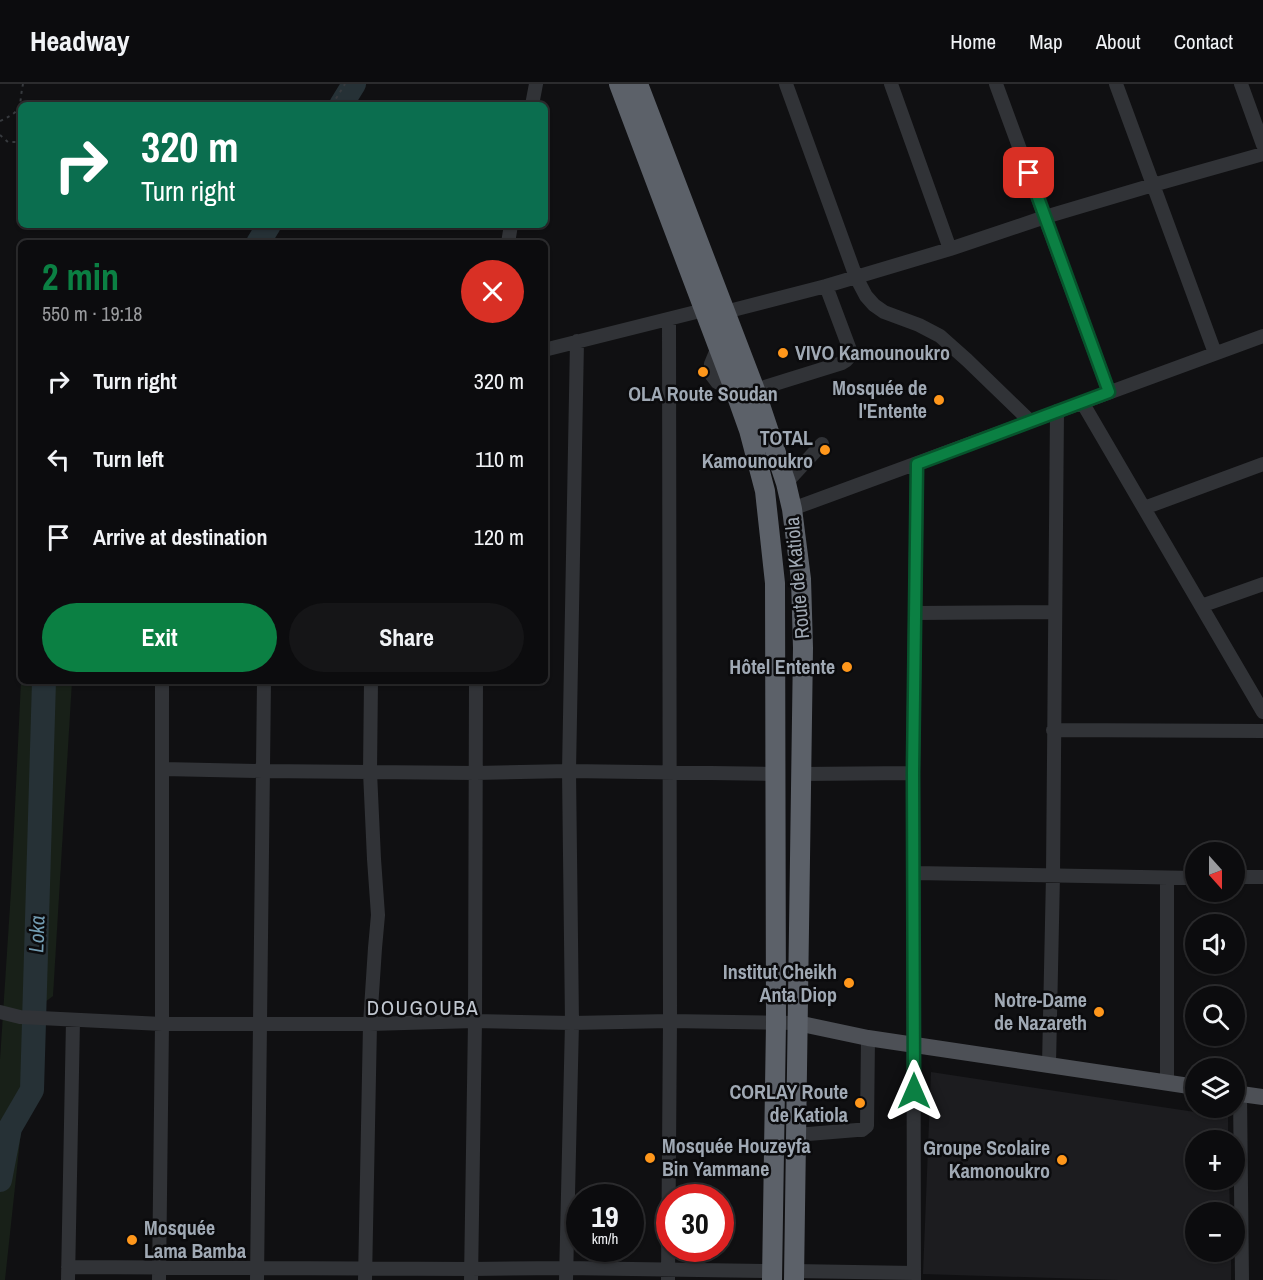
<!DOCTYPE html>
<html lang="en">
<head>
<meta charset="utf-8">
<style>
	body { margin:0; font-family:"Archivo Narrow",sans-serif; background:#151517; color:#f1f3f6; height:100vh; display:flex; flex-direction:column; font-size:22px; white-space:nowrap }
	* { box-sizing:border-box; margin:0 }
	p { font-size:20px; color:#9a9b9e }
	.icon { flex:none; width:33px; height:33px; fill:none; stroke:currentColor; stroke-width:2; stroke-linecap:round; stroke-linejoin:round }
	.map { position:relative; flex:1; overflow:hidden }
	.side { position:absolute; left:18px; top:156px; width:530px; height:444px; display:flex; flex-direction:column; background:#0c0c0e; border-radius:9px; box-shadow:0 2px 4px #0004,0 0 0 2px #2c2c2e }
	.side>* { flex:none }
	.banner { position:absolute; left:18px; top:18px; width:530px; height:126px; border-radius:9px; box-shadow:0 2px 4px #0004,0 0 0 2px #2c2c2e; background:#0b6e4f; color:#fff; overflow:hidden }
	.needle { width:39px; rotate:159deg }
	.tools { position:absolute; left:1185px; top:758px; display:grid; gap:12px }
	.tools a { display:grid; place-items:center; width:60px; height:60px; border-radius:50%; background:#0c0c0e; box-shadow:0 2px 4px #0004,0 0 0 2px #2c2c2e; font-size:30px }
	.speed { position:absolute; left:566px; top:1100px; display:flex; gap:12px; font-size:30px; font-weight:700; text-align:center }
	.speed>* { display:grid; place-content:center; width:78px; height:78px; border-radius:50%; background:#0c0c0e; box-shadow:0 2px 4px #0004,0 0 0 2px #2c2c2e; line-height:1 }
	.speed small { font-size:15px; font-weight:400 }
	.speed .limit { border:9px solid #d22; background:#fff; color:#111 }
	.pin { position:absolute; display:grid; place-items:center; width:51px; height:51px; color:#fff; margin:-26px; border-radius:12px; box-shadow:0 3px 9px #0006 }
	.me { position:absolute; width:66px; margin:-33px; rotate:0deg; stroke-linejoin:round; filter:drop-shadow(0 0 4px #0008) }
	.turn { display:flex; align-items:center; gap:21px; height:126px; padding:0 24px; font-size:27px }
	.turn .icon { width:78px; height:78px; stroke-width:2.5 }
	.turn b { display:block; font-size:42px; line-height:51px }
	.round { display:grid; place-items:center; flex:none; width:63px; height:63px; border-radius:32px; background:#151517 }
	.summary { display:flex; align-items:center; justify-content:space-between; height:102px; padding:0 24px }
	h1 { font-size:36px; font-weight:700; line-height:45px; color:#0b8043 }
	.primary-button { display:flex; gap:12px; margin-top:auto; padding:12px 24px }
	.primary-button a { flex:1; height:69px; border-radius:36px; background:#0b8043; color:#fff; font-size:24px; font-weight:700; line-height:69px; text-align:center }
	.primary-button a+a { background:#151517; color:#f1f3f6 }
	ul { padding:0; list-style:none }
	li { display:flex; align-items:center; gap:18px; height:78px; padding:0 24px }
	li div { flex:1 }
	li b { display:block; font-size:22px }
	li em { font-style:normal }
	header { display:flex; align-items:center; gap:36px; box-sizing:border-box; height:84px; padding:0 30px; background:#0c0c0e; border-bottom:2px solid #2c2c2e }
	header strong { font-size:28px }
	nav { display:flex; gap:33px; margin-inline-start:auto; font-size:21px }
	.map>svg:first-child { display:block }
</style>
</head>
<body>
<header>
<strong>Headway</strong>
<nav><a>Home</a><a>Map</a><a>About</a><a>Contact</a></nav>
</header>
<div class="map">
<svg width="1263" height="1196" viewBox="0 0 1263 1196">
	<rect width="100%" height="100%" fill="#101012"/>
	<path fill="#1c1c1f" d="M931,988L1228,1033V1056H1196V1095H1229L1230,1128H1196V1167H1231V1196H1118L923,1190Z"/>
	<path fill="#182018" d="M21,597H72L53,912L37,924L36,1011L21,1047L5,1196H0V976L11,807Z"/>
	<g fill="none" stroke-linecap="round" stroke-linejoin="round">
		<path stroke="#263136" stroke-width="24" d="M341,21L354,0
			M258,159L269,141
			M0,1096L10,1044L32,1006L44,597"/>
		<path stroke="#373a3e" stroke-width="2" stroke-dasharray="3 4.5" stroke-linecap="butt" d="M332,21L345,0
			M0,37C25,25 18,24 23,0
			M0,51L8,58H21"/>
		<path stroke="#313337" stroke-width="14" d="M786,0L856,193L866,212L874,221L884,228L919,241L940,252L967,276L1030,337
			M891,0L950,165
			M996,0L1109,308
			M1116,0L1215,269
			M1241,0L1263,61
			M532,21L536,0
			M508,159L511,141
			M725,228L826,202L950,165L1045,133L1153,101L1263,70
			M718,263L711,280V290L717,298L735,307
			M544,266L704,226
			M755,306L842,279C848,276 851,273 850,266L826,202
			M1082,318L1263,628
			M786,399L822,360
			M1144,424L1263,380
			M792,425L1263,252
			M1201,522L1263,500
			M916,529L1055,528
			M1053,646L1263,647
			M163,685L262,687L476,689L569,687L776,690
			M800,690L913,689
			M914,789L1196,794
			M1234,793H1263
			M0,928L20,933L162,940H370L475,937L572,939L670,937L797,939
			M1049,981L1053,791L1057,327
			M1167,999V794
			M1240,1010L1242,1196
			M796,1051L857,1046H862L867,1042L868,954
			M68,1183L471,1185L566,1184L772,1187
			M794,1187L914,1189
			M68,1196L73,936
			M159,1196L162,940V597
			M257,1196L264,597
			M365,1196L370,940L375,864L378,831L374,775L370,688L371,597
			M471,1196L475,937L476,597
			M566,1196L572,939L569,687L577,257
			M668,1196L670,937L669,235
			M914,1196L913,689L917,380"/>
		<path stroke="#4d5056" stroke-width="16" d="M797,939L868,954L1196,1003
			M1234,1009L1263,1013"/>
		<path stroke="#5c6169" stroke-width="20" d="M619,0L735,307L749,346L765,407L775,499L776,939L772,1196
			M638,0L755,306L786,399L792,425L801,495L803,564L794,1196"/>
	</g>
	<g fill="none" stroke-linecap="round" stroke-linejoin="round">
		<defs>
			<path id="route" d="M914,1007L913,689L917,380L1109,308L1029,89"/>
		</defs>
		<use href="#route" stroke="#07532c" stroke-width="15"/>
		<use href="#route" stroke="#0b8043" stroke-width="10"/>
	</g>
	<g fill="#ff971b" stroke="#0b0b0d" stroke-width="2">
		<circle cx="783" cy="269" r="6"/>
		<circle cx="703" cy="288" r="6"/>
		<circle cx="939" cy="316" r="6"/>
		<circle cx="825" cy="366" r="6"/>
		<circle cx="847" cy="583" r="6"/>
		<circle cx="849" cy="899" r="6"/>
		<circle cx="1099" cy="928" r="6"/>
		<circle cx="860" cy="1019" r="6"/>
		<circle cx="650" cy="1074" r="6"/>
		<circle cx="1062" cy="1076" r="6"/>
		<circle cx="132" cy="1156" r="6"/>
	</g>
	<g text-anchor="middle" stroke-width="5" stroke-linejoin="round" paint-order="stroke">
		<g font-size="20" font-weight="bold" fill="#a0a9b4" stroke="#0b0b0d" text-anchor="end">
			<text x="795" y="276" text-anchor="start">VIVO Kamounoukro</text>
			<text x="927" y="311">Mosquée de<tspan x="927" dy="23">l'Entente</tspan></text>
			<text x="703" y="317" text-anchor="middle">OLA Route Soudan</text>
			<text x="813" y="361">TOTAL<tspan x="813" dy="23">Kamounoukro</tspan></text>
			<text x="835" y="590">Hôtel Entente</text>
			<text x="837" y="895">Institut Cheikh<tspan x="837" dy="23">Anta Diop</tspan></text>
			<text x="1087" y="923">Notre-Dame<tspan x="1087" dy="23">de Nazareth</tspan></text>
			<text x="848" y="1015">CORLAY Route<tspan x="848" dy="23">de Katiola</tspan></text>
			<text x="662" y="1069" text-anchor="start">Mosquée Houzeyfa<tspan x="662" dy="23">Bin Yammane</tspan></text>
			<text x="1050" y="1071">Groupe Scolaire<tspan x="1050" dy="23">Kamonoukro</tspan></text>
			<text x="144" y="1151" text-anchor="start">Mosquée<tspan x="144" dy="23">Lama Bamba</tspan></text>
		</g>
		<g font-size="20" fill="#a0a9b4" stroke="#0b0b0d">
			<text transform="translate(797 494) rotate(-95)" y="7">Route de Katiola</text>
		</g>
		<g font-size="21" font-style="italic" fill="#739db3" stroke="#0b0b0d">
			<text transform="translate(37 850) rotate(-88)" y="7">Loka</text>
		</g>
		<g font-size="21" letter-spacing="1.5" fill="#c1c7d0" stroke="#0b0b0d">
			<text x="423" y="931">DOUGOUBA</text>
		</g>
	</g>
</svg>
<div class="tools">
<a><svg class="needle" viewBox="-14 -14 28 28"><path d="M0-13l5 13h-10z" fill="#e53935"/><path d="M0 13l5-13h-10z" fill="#9a9b9e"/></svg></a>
<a><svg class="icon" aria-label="sound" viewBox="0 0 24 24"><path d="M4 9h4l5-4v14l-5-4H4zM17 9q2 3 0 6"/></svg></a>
<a><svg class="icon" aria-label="search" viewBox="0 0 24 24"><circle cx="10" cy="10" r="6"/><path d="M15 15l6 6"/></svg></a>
<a><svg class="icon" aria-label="layers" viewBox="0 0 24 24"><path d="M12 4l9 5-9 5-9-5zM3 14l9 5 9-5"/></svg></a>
<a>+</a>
<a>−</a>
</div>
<div class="speed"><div>19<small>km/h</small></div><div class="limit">30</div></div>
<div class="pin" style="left:1029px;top:89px;background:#d93025"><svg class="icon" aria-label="arrive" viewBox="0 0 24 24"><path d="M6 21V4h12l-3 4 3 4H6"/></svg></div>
<svg class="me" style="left:914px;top:1007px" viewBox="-20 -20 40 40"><path d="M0-17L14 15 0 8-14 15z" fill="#0b8043" stroke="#fff" stroke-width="4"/></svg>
<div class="banner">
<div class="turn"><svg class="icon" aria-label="right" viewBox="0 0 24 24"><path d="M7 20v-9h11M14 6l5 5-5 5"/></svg><div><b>320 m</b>Turn right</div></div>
</div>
<section class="side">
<div class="summary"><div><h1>2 min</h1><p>550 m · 19:18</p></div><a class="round" style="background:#d93025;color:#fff"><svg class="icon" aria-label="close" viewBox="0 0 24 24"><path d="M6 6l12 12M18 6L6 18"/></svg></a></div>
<ul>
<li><svg class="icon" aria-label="right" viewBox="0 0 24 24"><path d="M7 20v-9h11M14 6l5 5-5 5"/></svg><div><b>Turn right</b></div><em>320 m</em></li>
<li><svg class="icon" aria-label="left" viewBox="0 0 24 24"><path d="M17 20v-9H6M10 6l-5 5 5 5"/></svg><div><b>Turn left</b></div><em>110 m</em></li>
<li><svg class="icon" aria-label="arrive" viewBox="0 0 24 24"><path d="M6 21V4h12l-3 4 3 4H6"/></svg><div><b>Arrive at destination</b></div><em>120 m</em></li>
</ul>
<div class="primary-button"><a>Exit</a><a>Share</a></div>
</section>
</div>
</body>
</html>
